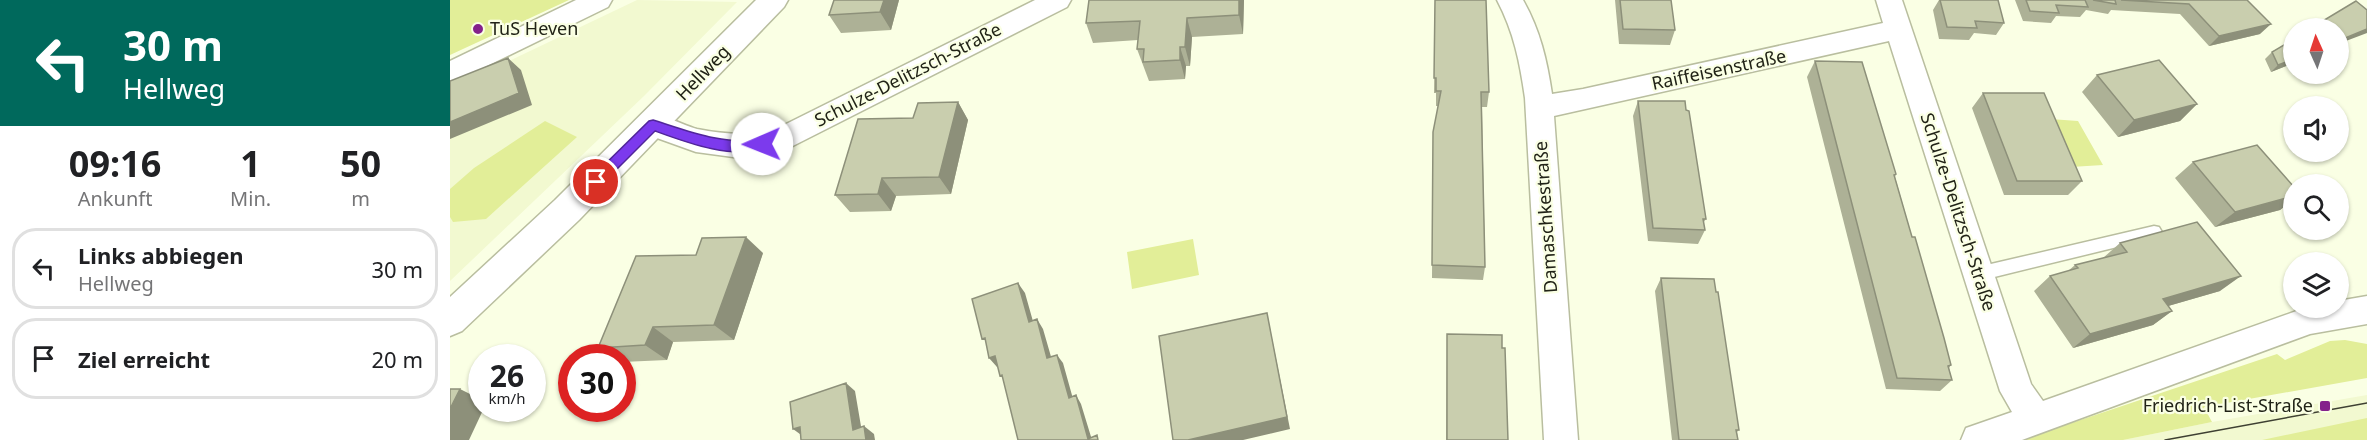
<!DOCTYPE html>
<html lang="de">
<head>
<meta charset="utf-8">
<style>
	body { margin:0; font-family:"Noto Sans",sans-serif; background:#f6f6f6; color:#202124; height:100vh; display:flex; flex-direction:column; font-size:22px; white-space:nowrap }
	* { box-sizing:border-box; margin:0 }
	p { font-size:20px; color:#757577 }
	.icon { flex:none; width:33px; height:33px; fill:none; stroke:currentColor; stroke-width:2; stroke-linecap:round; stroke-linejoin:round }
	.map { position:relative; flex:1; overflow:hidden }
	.sheet { display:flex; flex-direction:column; background:#fff; width:450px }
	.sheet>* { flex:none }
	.banner { background:#00695c; color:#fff; overflow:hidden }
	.needle { width:39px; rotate:357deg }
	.fabs { position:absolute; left:1833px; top:18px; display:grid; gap:12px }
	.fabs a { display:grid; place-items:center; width:66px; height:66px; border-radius:50%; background:#fff; box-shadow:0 2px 4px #0004; font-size:30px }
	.speed { position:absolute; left:18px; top:344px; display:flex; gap:12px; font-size:30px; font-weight:700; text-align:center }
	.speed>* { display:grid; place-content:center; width:78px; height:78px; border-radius:50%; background:#fff; box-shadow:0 2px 4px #0004; line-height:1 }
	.speed small { font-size:15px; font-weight:400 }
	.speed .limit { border:9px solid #d22; background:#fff; color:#111 }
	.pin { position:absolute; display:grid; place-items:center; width:51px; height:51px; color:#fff; margin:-26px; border:3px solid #fff; border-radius:50%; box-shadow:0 2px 6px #0007 }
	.me { position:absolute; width:66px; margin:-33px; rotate:269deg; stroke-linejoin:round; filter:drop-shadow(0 0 4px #0008) }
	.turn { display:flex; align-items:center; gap:21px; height:126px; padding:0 24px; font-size:27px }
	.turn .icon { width:78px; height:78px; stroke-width:2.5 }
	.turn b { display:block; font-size:42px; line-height:51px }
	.eta { display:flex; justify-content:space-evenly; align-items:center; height:102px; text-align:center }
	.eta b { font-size:36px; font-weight:700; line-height:42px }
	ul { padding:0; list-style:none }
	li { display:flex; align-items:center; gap:18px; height:81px; margin:0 12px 9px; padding:0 12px; border:3px solid #e0e0e0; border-radius:24px }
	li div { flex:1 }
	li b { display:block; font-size:22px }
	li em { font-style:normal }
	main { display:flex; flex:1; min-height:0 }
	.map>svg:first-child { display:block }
</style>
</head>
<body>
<main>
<section class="sheet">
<div class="banner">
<div class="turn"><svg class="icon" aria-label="left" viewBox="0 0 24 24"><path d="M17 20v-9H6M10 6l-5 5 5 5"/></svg><div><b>30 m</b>Hellweg</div></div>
</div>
<div class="eta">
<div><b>09:16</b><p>Ankunft</p></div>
<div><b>1</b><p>Min.</p></div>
<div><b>50</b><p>m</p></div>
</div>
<ul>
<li><svg class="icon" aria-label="left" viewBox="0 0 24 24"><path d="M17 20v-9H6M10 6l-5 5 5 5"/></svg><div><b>Links abbiegen</b><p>Hellweg</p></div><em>30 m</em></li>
<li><svg class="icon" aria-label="arrive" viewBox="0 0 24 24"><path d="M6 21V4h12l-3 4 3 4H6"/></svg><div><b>Ziel erreicht</b></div><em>20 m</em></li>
</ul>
</section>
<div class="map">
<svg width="1917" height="440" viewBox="0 0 1917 440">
	<rect width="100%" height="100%" fill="#faffe4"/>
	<path fill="#f2f9d0" d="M187,0L287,2L194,96L0,281V89Z
		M1917,395V425L1862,440H1673L1762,422Z"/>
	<path fill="#e2ee98" d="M0,0H119L0,55Z
		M1600,119L1628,121L1653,165L1621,167Z
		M95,121L127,137L36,219L3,222L0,217V189L24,168Z
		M743,239L749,275L682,289L677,252Z
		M1895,340L1917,344V378L1754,407L1762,422L1673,440H1571L1827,354L1835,360L1880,341Z
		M1917,418V440H1812Z"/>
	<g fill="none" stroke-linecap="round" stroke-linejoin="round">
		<defs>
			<path id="service" d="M1704,226L1709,227L1712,232L1709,237L1704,238L1528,281L1523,279L1520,274L1523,269L1528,267Z"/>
			<path id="minor" d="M126,0H162L158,7L0,84V61Z
				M585,0H621L617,7L327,154L298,159L246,152L193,133L189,125L193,117C211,111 229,124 247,129C272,134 297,136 322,131Z
				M1047,0H1073C1090,30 1097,60 1102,94L1133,89L1433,23L1426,0H1452L1581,384L1593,401L1855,308H1888V301L1917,296V324L1860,334L1572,440H1511L1516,428L1562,412L1550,391L1439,41L1104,116L1128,440H1094L1075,98C1070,63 1064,32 1047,0Z"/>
			<path id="tertiary" d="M306,0H338L334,7L129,220L12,331L0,336V297L105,200Z"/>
		</defs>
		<use href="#service" stroke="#b9be9f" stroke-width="3"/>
		<use href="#minor" stroke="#b9be9f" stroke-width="3"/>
		<use href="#tertiary" stroke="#b9be9f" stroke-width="3"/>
		<use href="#service" fill="#fff" fill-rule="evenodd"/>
		<use href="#minor" fill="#fff" fill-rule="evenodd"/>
		<use href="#tertiary" fill="#fff" fill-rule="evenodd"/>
		<path stroke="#3e4032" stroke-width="1.5" d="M1715,440L1917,403"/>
	</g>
	<path fill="#adb196" d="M449,0L441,30L391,33L379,15Z
		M639,0H794L793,34L742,37L740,66H736L735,79L699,81L687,49L688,40L643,43L636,23Z
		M985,0L1039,92L1037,107H1032L1035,267L1033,280L982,278L983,147L988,106H986V93H984Z
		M1165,0H1221L1225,30L1220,45L1169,44Z
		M1489,0H1548L1554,23L1546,35L1524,33L1519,40L1489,39L1483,10Z
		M1565,0H1797L1810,34L1759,46L1730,14L1661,10L1658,14L1636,10L1630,17L1606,16L1601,23L1573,21Z
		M1844,39V63L1821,72L1815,59L1822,52Z
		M1365,61L1446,174L1445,177L1462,237L1501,365L1499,368L1502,380L1490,391L1436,389L1357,77Z
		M1647,75L1747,104L1730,121L1668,137L1632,92Z
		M1533,93L1632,181L1618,195H1554L1522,108Z
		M1188,101L1256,219L1253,223L1255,230L1248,244L1198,241L1183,116Z
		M508,102L518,120L501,194L446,196L441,211L400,212L385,195L463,118Z
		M1743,162L1844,187V199L1830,210L1765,227L1725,178Z
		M1670,243L1770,291L1718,306L1722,311L1703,325L1623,348L1584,291L1600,276L1618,271L1625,265L1653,258Z
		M313,253L284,340L223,342L217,360L172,362V357H163L148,348Z
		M1211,278L1289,430L1287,432L1288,440H1222L1205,291Z
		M997,334L1058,440H996Z"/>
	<path fill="#8d907a" d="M434,0H449L441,30L430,12Z
		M789,0H794L793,34L789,15Z
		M737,18L742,37L740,66L735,47Z
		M1821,24L1810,34L1759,46L1769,36Z
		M1917,29V33L1888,44V41Z
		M730,47L736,66L735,79L730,60Z
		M58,58L71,70L82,105L0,139V122Z
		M1844,59V63L1821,72L1828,65Z
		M508,102L518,120L501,194L489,177Z
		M1747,104L1730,121L1668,137L1684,120Z
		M432,178L446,196L441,211L428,194Z
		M1844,196V199L1830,210L1765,227L1785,212Z
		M296,237L313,253L284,340L264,325Z
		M1791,276L1770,291L1694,313L1713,299Z
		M568,283L575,293L586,332L579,322Z
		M1722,311L1703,325L1623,348L1640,334Z
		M817,313L840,429L793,440H738Z
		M587,319L593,329L604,367L597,358Z
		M203,327L223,342L217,360L195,345Z
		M607,355L613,363L625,406L619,398Z
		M545,356L552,365L547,367L539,358Z
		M396,383L405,391L413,438L403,430Z
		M10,389L32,400V408H34L19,440H0V409Z
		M626,395L631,404L642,440L638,439Z
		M414,426L424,434L425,440H416Z
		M350,427L354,437L343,429Z"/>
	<path fill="#c9ceae" stroke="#8d907a" stroke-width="1.5" d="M384,0H434L430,12L379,15Z
		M639,0H789V15L737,18L735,47H730V60L693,62L694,49H687L690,21L636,23Z
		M985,0H1036L1039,92H1031L1035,267L982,265L983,132L991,91H986V78H984Z
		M1170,0H1221L1225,30L1173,29Z
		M1490,0H1548L1554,23L1525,21L1527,28L1497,27Z
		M1576,0H1635L1638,7L1606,5L1609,13L1580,11Z
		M1643,0H1665L1666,4Z
		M1671,0H1797L1821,24L1769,36L1739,4Z
		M1906,1L1917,10V29L1888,41V28H1861Z
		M1844,39V59L1828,65L1822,52Z
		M58,58L69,93L0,122V81Z
		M1709,60L1747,104L1684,120L1647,75Z
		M1365,61L1412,62L1446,174L1444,175L1462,237H1465L1494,338L1501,365L1498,366L1502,380L1447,378Z
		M1533,93H1594L1632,181H1567Z
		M1188,101H1235L1236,110L1239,111L1256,219H1253L1255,230L1203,228Z
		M508,102L489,177L432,178L428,194L385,195L408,119L463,118L468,103Z
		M1807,145L1844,187V196L1785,212L1743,162Z
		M1747,222L1791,276L1713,299L1722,311L1640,334L1600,276L1628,268L1625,265L1677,252L1670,243Z
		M296,237L264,325L203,327L195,345L148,348L186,256L246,255L252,238Z
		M1211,278L1264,279L1266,292H1268L1289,430H1286L1288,440H1229Z
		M568,283L579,322L587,319L597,358L607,355L619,398L626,395L638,439L647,435L648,440H568L552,375L550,376L545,356L539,358L535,338L532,339L522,299Z
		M817,313L837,417L738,440H723L709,336Z
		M997,334L1052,335V348H1055L1058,440H997Z
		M396,383L403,430L414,426L416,440H351L350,427L343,429L340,402Z
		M0,389H10L0,409Z"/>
	<path fill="#7c3aed" stroke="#51269a" stroke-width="1.5" d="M203,120C238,131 275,146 312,139L319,144L317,148C283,160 238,143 205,131L150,186H141L139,182L141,178L199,121Z"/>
	<g fill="#84218b" stroke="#faffe4" stroke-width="2">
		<circle cx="28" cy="29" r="6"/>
		<rect x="1869" y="400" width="12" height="12" rx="3"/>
	</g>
	<g text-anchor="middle" stroke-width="4.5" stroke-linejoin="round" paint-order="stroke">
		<g font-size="18" fill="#212317" stroke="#faffe4" text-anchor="start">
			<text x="40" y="35">TuS Heven</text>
			<text x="1863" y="412" text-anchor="end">Friedrich-List-Straße</text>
		</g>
		<g font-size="18" fill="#212317" stroke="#faffe4">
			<text transform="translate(1269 70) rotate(-12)" y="6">Raiffeisenstraße</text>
			<text transform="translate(253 73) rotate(-46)" y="6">Hellweg</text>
			<text transform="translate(458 75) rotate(-27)" y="6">Schulze-Delitzsch-Straße</text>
			<text transform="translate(1508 212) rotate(72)" y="6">Schulze-Delitzsch-Straße</text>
			<text transform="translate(1096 217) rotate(-94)" y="6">Damaschkestraße</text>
		</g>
	</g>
</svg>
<div class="fabs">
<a><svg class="needle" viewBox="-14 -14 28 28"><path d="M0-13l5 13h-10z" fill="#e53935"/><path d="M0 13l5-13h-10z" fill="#757577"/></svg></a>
<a><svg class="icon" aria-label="sound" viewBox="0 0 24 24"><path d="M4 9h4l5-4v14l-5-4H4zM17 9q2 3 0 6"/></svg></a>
<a><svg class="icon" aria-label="search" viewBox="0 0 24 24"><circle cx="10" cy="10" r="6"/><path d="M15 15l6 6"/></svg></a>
<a><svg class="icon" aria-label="layers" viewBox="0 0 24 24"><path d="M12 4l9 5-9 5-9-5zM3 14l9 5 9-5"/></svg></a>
</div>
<div class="speed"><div>26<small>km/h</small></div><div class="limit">30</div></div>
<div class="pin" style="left:146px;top:182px;background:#d93025"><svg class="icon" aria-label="arrive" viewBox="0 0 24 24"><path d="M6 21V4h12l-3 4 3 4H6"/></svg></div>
<svg class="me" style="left:312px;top:144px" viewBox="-20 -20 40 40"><circle r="19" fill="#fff"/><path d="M0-13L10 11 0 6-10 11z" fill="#7c3aed"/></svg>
</div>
</main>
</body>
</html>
